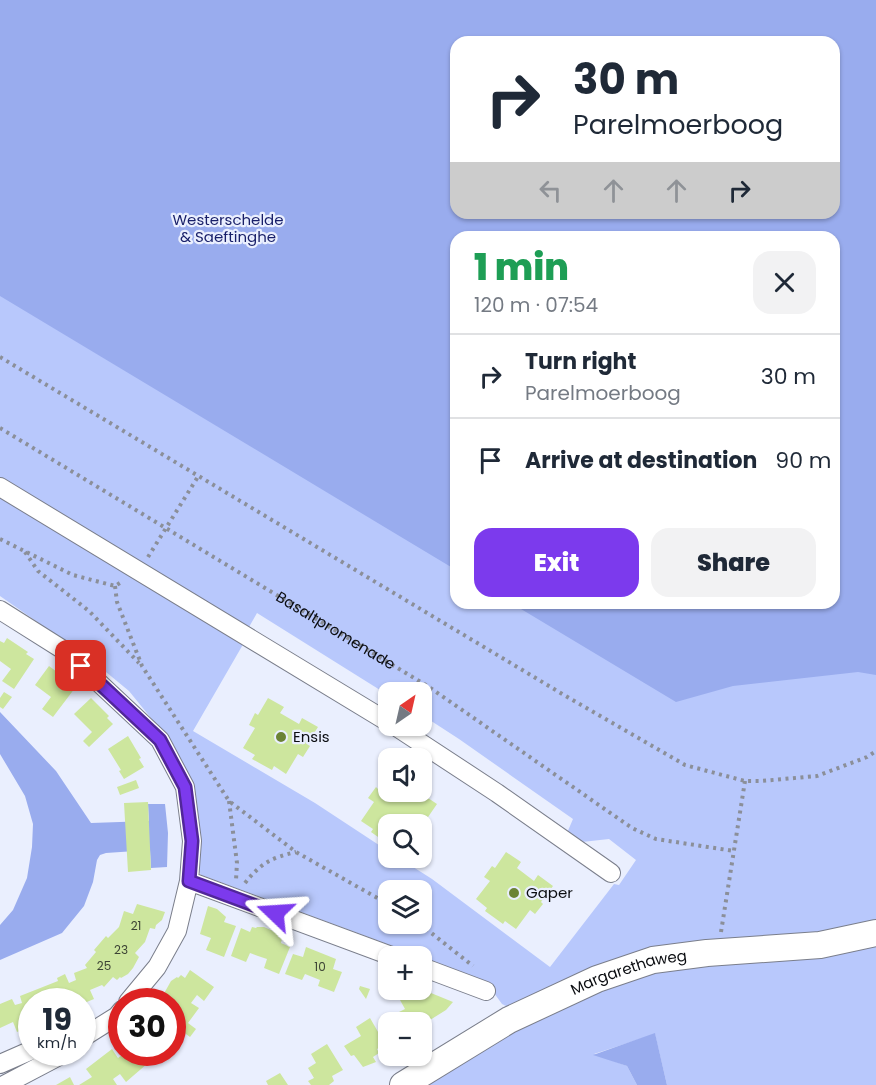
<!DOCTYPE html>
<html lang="en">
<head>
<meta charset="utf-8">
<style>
	body { margin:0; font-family:Poppins,sans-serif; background:#f2f2f3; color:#1f2937; height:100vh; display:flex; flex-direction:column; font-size:22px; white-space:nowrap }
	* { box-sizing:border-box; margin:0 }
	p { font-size:20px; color:#747a83 }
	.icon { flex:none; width:33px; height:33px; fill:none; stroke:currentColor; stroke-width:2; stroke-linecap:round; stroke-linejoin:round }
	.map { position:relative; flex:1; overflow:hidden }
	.drawer { position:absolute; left:450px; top:231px; width:390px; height:378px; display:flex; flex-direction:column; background:#fff; border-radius:18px; box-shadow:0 2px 4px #0004 }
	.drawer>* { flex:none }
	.banner { position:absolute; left:450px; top:36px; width:390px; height:183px; border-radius:18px; box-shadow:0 2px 4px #0004; background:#fff; color:#1f2937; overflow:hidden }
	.needle { width:39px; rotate:34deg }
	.fabs { position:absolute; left:378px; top:682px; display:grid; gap:12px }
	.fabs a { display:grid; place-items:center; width:54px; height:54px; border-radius:12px; background:#fff; box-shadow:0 2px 4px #0004; font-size:30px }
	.speed { position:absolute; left:18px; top:988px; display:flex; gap:12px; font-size:30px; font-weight:700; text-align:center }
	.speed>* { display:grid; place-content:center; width:78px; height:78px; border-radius:50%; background:#fff; box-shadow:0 2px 4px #0004; line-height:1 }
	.speed small { font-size:15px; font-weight:400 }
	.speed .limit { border:9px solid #d22; background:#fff; color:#111 }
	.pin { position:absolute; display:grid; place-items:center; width:51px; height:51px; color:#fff; margin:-26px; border-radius:12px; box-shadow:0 3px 9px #0006 }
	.me { position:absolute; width:66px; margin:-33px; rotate:290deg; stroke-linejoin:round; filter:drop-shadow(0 0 4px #0008) }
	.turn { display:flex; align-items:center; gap:21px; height:126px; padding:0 24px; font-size:27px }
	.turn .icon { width:78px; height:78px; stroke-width:2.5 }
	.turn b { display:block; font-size:42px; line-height:51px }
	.lanes { display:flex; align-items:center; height:57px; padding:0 24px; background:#0003; justify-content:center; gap:30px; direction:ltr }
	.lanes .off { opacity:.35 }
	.round { display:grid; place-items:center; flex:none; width:63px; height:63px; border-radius:18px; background:#f2f2f3 }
	.summary { display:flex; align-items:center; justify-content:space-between; height:102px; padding:0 24px }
	h1 { font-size:36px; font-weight:800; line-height:45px; color:#1e9e55 }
	.action { display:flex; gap:12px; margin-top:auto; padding:12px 24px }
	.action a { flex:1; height:69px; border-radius:18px; background:#7c3aed; color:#fff; font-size:24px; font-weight:800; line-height:69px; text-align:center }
	.action a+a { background:#f2f2f3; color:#1f2937 }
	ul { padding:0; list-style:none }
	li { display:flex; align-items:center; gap:18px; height:84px; padding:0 24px; border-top:2px solid #e0e1e3 }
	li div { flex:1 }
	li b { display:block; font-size:22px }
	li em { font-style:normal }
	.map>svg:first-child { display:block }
</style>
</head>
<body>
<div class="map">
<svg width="876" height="1085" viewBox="0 0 876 1085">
	<rect width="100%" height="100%" fill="#eaeffe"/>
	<path fill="#b8c8fc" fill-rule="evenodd" d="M0,0H876V928L788,938L510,1008L502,1004L494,993L422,957L201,875L198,870V856L155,723L129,691L89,658L0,596V495L245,641L193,731L315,803L388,851V858H399L432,879L550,967L614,884L619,885L636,860L609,839L582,842L567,833L573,819L459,739L422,715V693H388V695L257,613L249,627L0,479ZM456,42H834V213H456ZM456,237H834V603H456ZM388,891H422V924H388Z
		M876,940V1085H667L655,1034L594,1054L627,1066L637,1085H419L567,998L661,970Z"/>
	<path fill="#99acee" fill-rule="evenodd" d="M0,0H876V675L858,672L733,686L676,702L511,603H834V237H456V570L0,296ZM456,42H834V213H456Z
		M0,712L56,771L91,823L149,821L148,804H165L168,833L167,867L151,868L150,850L106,853L100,855L97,860L93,882L84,906L62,933L0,960V925L13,910L27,878L32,847L33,824L25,796L0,754Z
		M655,1033L667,1085H637L627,1066L593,1055Z"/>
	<path fill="#cde69e" d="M7,638L28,652L26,654L34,659L14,689L2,681L11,669L0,661V641L4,643Z
		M49,666L69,681L67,683L75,688L53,717L42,709L51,697L35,685Z
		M4,692L12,697L3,709L0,707V698Z
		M91,698L109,716L107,718L113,724L89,747L83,741L92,732L74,714Z
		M268,698L284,707L280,713L299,724L302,718L318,727L307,744L310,746L303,757L298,754L286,774L274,766L272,770L252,759L255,755L243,748L255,728L249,725L255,713L258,715Z
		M128,736L141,758L139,759L144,767L124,779L119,771L121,770L108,749Z
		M388,773V792H407L419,799L422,794L437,804L426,820L429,822L422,833V825H388V844L371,832L373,829L361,821L374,802L368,798L376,787L378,789Z
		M136,780L139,788L120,795L117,787Z
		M148,802L151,870L128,872L124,803Z
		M506,852L521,862L517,868L534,881L538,875L553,886L541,902L543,904L535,914L530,910L516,929L505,921L503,924L485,911L487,908L476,899L490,881L484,877L492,866L495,868Z
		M137,904L165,912L162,920L156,925L155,929L150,928L145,942L135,953L139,957L133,968L128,974L121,978L120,977L117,980L113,977L104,987L102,985L90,990L94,999L82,1004V1002H32V1026L17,1032L13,1022L0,1028V1004L12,999L15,1005L22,1003L20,996L58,981L57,978L65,974L69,983L76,980L74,973L87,968L85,965L96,952L94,950L106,936L108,938L119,927L124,911L133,914Z
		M208,906L217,909L226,917L224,922L236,926L224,957L206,950L211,938L200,934Z
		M252,927L256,928L257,927H264L273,931L279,935L278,937L282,938L281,943L290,947L279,974L264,968L267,959L258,956L250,953L246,962L231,956L241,928L250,932Z
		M306,947L336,959L333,969L342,972L334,992L318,986L320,980L305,974L302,980L285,974L293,954L303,957Z
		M190,970L214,987L204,1001L197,995L191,1003L199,1008L188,1023L196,1029L190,1037L182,1031L172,1040V1002H163L161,1001L164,997H162L171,981L177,977L178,978L181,975L185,978Z
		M360,986L370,989L366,999L359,989Z
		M404,990H416L425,993L426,997L431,993L453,1002L446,1010L430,1020L429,1018L422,1022L424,1026L422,1028V1023H403L397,1013L405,1009L400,1000Z
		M370,1018L385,1044L377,1049L379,1053L373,1057L376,1062L363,1067L354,1055L351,1056L344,1046L361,1036L356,1027Z
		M327,1044L343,1070L332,1076L334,1081L329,1085H311L308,1081L314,1078L308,1068L316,1063L311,1054Z
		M112,1049L118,1058L125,1053H151L155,1057L126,1082L120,1074L113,1079L117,1085H79L92,1077L86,1069Z
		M280,1073L288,1085H268L266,1081Z
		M70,1077L74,1085H56Z"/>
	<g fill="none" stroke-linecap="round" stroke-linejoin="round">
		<defs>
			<path id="street" d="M0,487L388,722
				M0,610L65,651L160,740L185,787L192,841L189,881L177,931L157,967L128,1002
				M395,726L497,793L611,873
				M189,881L394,957
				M422,967L486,991
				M82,1038L117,1016L122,1010
				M0,1064L32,1050
				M4,1085L65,1053"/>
			<g id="secondary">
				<path id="s2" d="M403,1085L509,1020L597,979L653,960L707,953L820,945L876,933"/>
			</g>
		</defs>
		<use href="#street" stroke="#7a7e8b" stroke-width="20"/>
		<use href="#secondary" stroke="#7a7e8b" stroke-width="28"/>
		<g stroke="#8b8f99" stroke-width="4" stroke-dasharray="3 4.5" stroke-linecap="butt">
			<path d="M0,357L564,695L685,765L745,781H761L817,776L867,757L876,751"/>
			<path id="s1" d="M0,428L429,687L632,828L656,839L734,851"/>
			<path d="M0,539L73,575L115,586L123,581"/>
			<path d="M25,552L38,571L89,611L139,663"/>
			<path d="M148,557L199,475"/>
			<path d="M115,586L117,602L142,666L229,801L296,852L388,904"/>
			<path d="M229,801L237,863L236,880"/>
			<path d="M245,883C261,863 271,858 296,852"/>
			<path d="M420,924L473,966"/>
			<path d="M721,932L745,781"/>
		</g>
		<use href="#street" stroke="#fff" stroke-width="18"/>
		<use href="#secondary" stroke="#fff" stroke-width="26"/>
	</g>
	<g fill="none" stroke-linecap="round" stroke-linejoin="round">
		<defs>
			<path id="route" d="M81,666L160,740L185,787L192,841L189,881L275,913"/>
		</defs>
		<use href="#route" stroke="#51269a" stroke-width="15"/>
		<use href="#route" stroke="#7c3aed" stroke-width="10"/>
	</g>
	<g fill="#6b8335" stroke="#eaeffe" stroke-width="2">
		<circle cx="281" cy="737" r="6"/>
		<circle cx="514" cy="893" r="6"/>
	</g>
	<g text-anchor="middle" stroke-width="4.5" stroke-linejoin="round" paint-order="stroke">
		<g font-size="12" fill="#3c4334">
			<text x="136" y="930">21</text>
			<text x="121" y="954">23</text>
			<text x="104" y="970">25</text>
			<text x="320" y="971">10</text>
		</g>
		<g font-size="15" fill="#181f69" stroke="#eaeffe">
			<text x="228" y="225">Westerschelde<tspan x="228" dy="17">&amp; Saeftinghe</tspan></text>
		</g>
		<g font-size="15" fill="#0b0d11" stroke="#eaeffe">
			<text dy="5" stroke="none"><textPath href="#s1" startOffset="392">Basaltpromenade</textPath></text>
			<text dy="5" stroke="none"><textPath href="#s2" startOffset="254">Margarethaweg</textPath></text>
		</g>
		<g font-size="15" fill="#0b0d11" stroke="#eaeffe" text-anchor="start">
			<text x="293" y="742">Ensis</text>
			<text x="526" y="898">Gaper</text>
		</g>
	</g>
</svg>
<div class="fabs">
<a><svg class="needle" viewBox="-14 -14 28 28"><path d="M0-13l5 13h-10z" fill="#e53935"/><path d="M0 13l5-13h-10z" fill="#747a83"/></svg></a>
<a><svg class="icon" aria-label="sound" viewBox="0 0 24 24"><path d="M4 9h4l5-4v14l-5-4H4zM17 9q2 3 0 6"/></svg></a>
<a><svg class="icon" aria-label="search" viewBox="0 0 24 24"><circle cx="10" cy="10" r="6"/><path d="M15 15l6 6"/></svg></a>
<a><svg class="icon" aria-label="layers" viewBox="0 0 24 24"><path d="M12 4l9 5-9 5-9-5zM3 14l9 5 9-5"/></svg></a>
<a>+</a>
<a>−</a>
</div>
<div class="speed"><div>19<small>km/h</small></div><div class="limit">30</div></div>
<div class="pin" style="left:81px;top:666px;background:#d93025"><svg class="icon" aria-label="arrive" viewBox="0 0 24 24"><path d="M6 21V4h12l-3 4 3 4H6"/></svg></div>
<svg class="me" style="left:275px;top:913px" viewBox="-20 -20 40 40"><path d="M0-17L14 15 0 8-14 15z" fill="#7c3aed" stroke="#fff" stroke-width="4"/></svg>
<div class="banner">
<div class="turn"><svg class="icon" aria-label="right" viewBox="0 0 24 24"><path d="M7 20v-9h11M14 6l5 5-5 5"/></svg><div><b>30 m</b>Parelmoerboog</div></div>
<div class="lanes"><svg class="icon off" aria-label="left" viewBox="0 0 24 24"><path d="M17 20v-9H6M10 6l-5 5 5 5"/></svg><svg class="icon off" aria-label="ahead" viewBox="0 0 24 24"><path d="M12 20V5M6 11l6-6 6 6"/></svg><svg class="icon off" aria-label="ahead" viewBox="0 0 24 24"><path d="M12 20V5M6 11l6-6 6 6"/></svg><svg class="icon" aria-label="right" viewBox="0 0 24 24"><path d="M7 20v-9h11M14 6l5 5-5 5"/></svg></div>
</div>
<section class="drawer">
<div class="summary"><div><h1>1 min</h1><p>120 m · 07:54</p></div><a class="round"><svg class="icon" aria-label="close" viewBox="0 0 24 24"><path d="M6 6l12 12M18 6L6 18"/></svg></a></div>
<ul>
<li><svg class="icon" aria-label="right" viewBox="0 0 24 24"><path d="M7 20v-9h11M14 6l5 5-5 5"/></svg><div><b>Turn right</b><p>Parelmoerboog</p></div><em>30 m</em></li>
<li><svg class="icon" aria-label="arrive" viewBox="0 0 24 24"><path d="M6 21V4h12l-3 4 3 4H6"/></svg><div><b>Arrive at destination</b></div><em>90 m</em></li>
</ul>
<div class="action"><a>Exit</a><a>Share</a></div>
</section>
</div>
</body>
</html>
